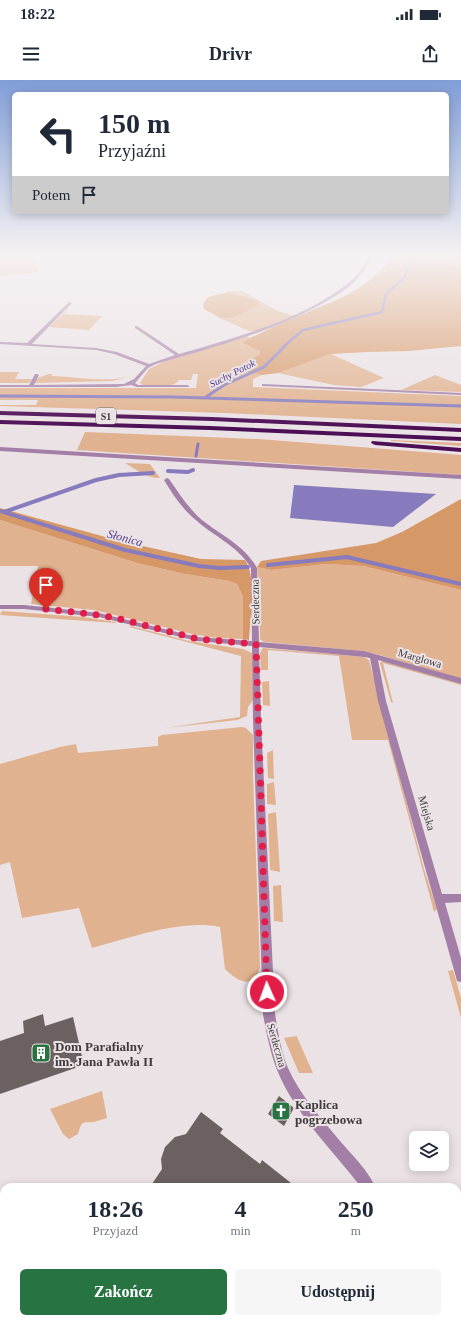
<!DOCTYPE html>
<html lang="pl">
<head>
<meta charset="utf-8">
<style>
	body { margin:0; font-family:Georgia,serif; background:#f6f6f7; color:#1f2937; height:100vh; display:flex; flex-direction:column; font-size:15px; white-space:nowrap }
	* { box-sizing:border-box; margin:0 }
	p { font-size:13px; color:#747a83 }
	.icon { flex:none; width:22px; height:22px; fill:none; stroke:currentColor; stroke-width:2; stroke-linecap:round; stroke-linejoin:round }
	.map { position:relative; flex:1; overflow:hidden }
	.panel { position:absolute; left:0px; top:1103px; width:461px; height:140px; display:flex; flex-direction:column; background:#fff; border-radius:12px 12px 0 0; box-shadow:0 2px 10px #0003 }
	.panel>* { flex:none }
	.top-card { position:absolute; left:12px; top:12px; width:437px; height:122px; border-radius:6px; box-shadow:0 2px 10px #0003; background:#fff; color:#1f2937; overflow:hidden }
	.buttons { position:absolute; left:409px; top:1051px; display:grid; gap:8px }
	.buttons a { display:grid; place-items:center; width:40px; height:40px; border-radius:6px; background:#fff; box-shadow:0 2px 10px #0003; font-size:20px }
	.pin { position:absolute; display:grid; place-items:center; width:34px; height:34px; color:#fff; margin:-41px -17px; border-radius:50% 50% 50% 0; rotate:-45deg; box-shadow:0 0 4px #0007 }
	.pin .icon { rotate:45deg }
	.me { position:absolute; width:44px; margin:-22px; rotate:358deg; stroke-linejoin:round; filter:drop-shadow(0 0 3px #0008) }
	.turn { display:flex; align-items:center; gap:14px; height:84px; padding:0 20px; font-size:18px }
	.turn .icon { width:52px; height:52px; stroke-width:2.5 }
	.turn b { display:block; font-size:28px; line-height:34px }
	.then { display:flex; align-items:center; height:38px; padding:0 20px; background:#0003; gap:8px; font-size:15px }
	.eta { display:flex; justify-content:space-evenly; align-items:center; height:68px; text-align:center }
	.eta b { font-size:24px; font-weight:700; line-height:28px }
	.action { display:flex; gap:8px; margin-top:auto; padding:8px 20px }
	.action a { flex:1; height:46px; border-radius:6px; background:#277341; color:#fff; font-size:16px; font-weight:700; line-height:46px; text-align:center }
	.action a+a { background:#f6f6f7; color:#1f2937 }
	.status { display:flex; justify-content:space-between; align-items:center; height:28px; padding:0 20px; background:#fff; direction:ltr }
	.status svg { height:11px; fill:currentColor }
	header { display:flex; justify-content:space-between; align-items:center; height:52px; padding:0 20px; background:#fff; font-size:18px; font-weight:700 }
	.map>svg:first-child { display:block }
</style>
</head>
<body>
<div class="status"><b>18:22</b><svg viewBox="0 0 49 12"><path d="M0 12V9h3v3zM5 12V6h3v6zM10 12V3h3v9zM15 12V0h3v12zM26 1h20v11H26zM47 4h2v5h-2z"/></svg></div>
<header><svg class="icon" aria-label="menu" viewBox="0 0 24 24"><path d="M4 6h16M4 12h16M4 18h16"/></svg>Drivr<svg class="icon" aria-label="share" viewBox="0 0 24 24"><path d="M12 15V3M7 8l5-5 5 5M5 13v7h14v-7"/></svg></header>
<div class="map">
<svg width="461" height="1243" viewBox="0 0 461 1243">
	<rect width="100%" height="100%" fill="#ebe2e5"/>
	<path fill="#e1b28f" d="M31,175L39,192L0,196V176Z
		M393,175H461V188C437,175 419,175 392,177Z
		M242,211L278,231L294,236L256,252L249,251L222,239L228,238L243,215L229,212Z
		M66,231H68L64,234L102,236L89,250L49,247Z
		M247,256L250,258L242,263L260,271L259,275L245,291L262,295L253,299V307L461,316V344L225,333L0,326V325H36L38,320H0V308H196L198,294H193L191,300H179C173,309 153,305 143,305L140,303L149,289L163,282Z
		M331,274L384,298L361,307L334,305L278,293Z
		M0,292H19L15,299H32L29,303H0Z
		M49,294H52V296C79,297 107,303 133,296L112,301L34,303L38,298Z
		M435,295L461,305V312L401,310Z
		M85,352L259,359L461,375V395L77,370Z
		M391,360L461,363V366L391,361Z
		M125,383L150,384L160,398C146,398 137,390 125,383Z
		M0,440L137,483L185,494L229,501L237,504L243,517V559L217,558L192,554L94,530L31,524L38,486H0Z
		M326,484L363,486L461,510V599L380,575L363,571L264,562L260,559L259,509L257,487L271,490Z
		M2,531L83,537L116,542V543L0,535Z
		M131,546L189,561L243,569L252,573L253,620L248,627L247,636L237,640L165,648L240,637L241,576L129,547Z
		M263,568L364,577L369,580L424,789L437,829L434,832L388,660H352L339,576L268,570V590H261L260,573Z
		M383,581L461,604V605L383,583L393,623L391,622L380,583Z
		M269,601L270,626L263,625L262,602Z
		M242,647L246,648L253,655V694L260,887C254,911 237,901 225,889L220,847C181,839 130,858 92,868L79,828L22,838L10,782L0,785V684L60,667L76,664L78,673L158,666V657L162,655Z
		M273,670L274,699L268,698L267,673Z
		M274,702L276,725L267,724V704Z
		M276,732L280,792L270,790L268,734Z
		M281,805L283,842L274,841L273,806Z
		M453,890L461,918V938L448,891Z
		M297,956V957L313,993H299L284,958Z
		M102,1011L107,1038C103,1039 98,1041 94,1042C83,1043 82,1039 78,1054L69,1059L63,1054L50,1029Z
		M4,1237V1239H51L55,1243H1Z"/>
	<path fill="#d79868" d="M426,176L449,182L461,188V266L409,271L367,272L331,274L278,293L262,295L245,291L246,283L259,275L260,271L242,263L246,260C262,253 277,244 294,238C332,221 366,213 392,177Z
		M229,212L256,220L259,225L234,237L222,239L204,229L203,224L208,217Z
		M461,419V510L363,486L326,484L271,490L257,487L261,481L376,463L402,452Z
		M0,428L120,461L201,479L245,480C257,497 250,539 249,560L243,559V517L237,504L229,501L185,494L137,483L0,440Z"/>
	<path fill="#877bbd" d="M294,405L436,414L393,447L290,438Z"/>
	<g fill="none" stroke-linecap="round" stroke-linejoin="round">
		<path stroke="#877bbd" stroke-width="2.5" d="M283,267L303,250L382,232L386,214L404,198L412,182"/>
		<path stroke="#877bbd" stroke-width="3" d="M0,316L173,317L461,326
			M206,317L224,305L264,287L285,266
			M196,376L198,364"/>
		<path stroke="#877bbd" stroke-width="4" d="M168,391L188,392L193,390
			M0,431L125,470L199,486L219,488L248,487
			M4,432L96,400L119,395L153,393
			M268,485L347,477L461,504"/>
	</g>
	<path fill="#6a6160" d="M43,934L45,946L73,937L84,985L0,1014V961L24,953L23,941Z
		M279,1016L294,1028L284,1046L268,1034Z
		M201,1032L223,1049L220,1053L260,1084L262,1080L296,1107H150L162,1089L161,1079L165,1067L175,1057L186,1054Z"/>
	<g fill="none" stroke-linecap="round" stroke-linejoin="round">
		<path fill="#a37fa7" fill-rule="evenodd" d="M367,175H371L372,179C367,185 363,193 357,199C347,210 333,218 320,225C269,253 211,268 156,284L148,288L135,303L138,305H187L189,306V307H137L131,305L116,307H0V305H29L35,294H37L39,295L34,305L124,304L134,299L146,286L114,274L96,270L0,264V262L27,263L69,222L72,223L32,264L96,268L117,272L149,284L175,275L135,248V246H137L179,274C237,257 307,239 353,199C359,193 364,185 368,179Z
			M262,304L461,313V315L264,306H262Z
			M0,367L461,395V399L0,371Z
			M167,398L169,399C179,413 188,428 202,440C222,456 244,465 257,488L259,562L364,571L461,598V604L378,580L386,621L442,814H461V822L445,823L461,878V902L457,901L456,897L378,621L370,578L364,577L259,567L261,640L275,934C278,952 281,971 288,988C300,1015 321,1038 340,1061C351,1074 369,1091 375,1107H361C334,1072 300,1039 281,999C271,978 267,956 263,934L253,640L252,566L197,561L99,537L24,529H0V525H24L99,533L197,557L252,561L251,488C238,466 215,457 197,441C183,430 173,415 164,400Z
			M461,1151V1165L457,1166V1152Z
			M377,1239H391L390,1243H376Z"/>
		<path fill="#824e88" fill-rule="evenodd" d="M0,1132L4,1134V1149L0,1147Z
			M131,1239H149L151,1243H133Z"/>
		<path fill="#4c0e54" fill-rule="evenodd" d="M0,331L212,337L461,348V352L212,341L0,335Z
			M0,340L210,346L461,357V361L210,350L0,344Z
			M372,361L461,368V372L375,365L371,363Z"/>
	</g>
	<linearGradient id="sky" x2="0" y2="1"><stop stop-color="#819dd7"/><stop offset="0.5" stop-color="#f6f2f3"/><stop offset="1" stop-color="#f6f2f3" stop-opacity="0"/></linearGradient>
	<rect width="461" height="349" fill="url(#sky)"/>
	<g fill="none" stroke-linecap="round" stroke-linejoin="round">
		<path stroke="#e11d48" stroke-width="7" stroke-dasharray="0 12.6" d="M46,529L99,535L120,539L198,559L256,564L267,912"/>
	</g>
	<defs>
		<symbol id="building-square" viewBox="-11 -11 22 22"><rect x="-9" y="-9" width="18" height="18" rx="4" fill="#277341" stroke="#ebe2e5"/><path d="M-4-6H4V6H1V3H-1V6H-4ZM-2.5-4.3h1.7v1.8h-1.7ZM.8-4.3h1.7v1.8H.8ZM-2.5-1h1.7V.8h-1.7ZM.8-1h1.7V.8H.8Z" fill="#fff"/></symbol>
		<symbol id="church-square" viewBox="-11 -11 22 22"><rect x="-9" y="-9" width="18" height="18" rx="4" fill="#277341" stroke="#ebe2e5"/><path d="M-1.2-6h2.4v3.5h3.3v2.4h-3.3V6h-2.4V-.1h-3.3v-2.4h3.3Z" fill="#fff"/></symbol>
	</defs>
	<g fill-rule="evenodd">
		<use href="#building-square" x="30" y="962" width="22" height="22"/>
		<use href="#church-square" x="270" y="1020" width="22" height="22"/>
	</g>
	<g text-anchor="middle" stroke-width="4" stroke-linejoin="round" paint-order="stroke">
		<g font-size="10" font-style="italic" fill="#513c8d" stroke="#ebe2e5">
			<text transform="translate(232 293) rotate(-27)" y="4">Suchy Potok</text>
		</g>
		<rect fill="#ebe2e5" stroke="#736d6f" stroke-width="1" x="96" y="328" width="20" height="16" rx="3"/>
		<g font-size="10" font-weight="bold" fill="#3f3b3c">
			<text x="106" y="340">S1</text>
		</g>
		<g font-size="11" fill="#3f3b3c" stroke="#ebe2e5">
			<text transform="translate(255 522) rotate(-91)" y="4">Serdeczna</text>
			<text transform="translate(420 578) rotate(16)" y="4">Marglowa</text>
			<text transform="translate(427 733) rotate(74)" y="4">Miejska</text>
			<text transform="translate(277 965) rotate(74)" y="4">Serdeczna</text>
		</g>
		<g font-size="12" font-style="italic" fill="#513c8d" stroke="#ebe2e5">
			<text transform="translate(125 458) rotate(15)" y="4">Słonica</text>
		</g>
		<g font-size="13" font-weight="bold" fill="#3f3b3c" stroke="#ebe2e5" text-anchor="start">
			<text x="55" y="971">Dom Parafialny<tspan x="55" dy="15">im. Jana Pawła II</tspan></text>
			<text x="295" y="1029">Kaplica<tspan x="295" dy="15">pogrzebowa</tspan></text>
		</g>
	</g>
</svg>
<div class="buttons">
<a><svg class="icon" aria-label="layers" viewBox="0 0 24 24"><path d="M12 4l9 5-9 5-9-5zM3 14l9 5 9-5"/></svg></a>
</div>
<div class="pin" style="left:46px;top:529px;background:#d93025"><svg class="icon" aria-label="arrive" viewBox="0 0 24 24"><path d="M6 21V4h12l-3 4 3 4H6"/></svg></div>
<svg class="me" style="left:267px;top:912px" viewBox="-20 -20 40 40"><circle r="17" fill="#e11d48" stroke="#fff" stroke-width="3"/><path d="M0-11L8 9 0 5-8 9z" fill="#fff"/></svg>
<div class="top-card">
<div class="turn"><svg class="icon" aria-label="left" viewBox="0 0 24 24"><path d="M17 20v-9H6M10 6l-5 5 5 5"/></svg><div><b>150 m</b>Przyjaźni</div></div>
<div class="then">Potem<svg class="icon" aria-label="arrive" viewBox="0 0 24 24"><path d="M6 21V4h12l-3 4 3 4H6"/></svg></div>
</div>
<section class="panel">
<div class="eta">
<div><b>18:26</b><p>Przyjazd</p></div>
<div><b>4</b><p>min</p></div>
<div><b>250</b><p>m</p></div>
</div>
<div class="action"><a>Zakończ</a><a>Udostępnij</a></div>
</section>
</div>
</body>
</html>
